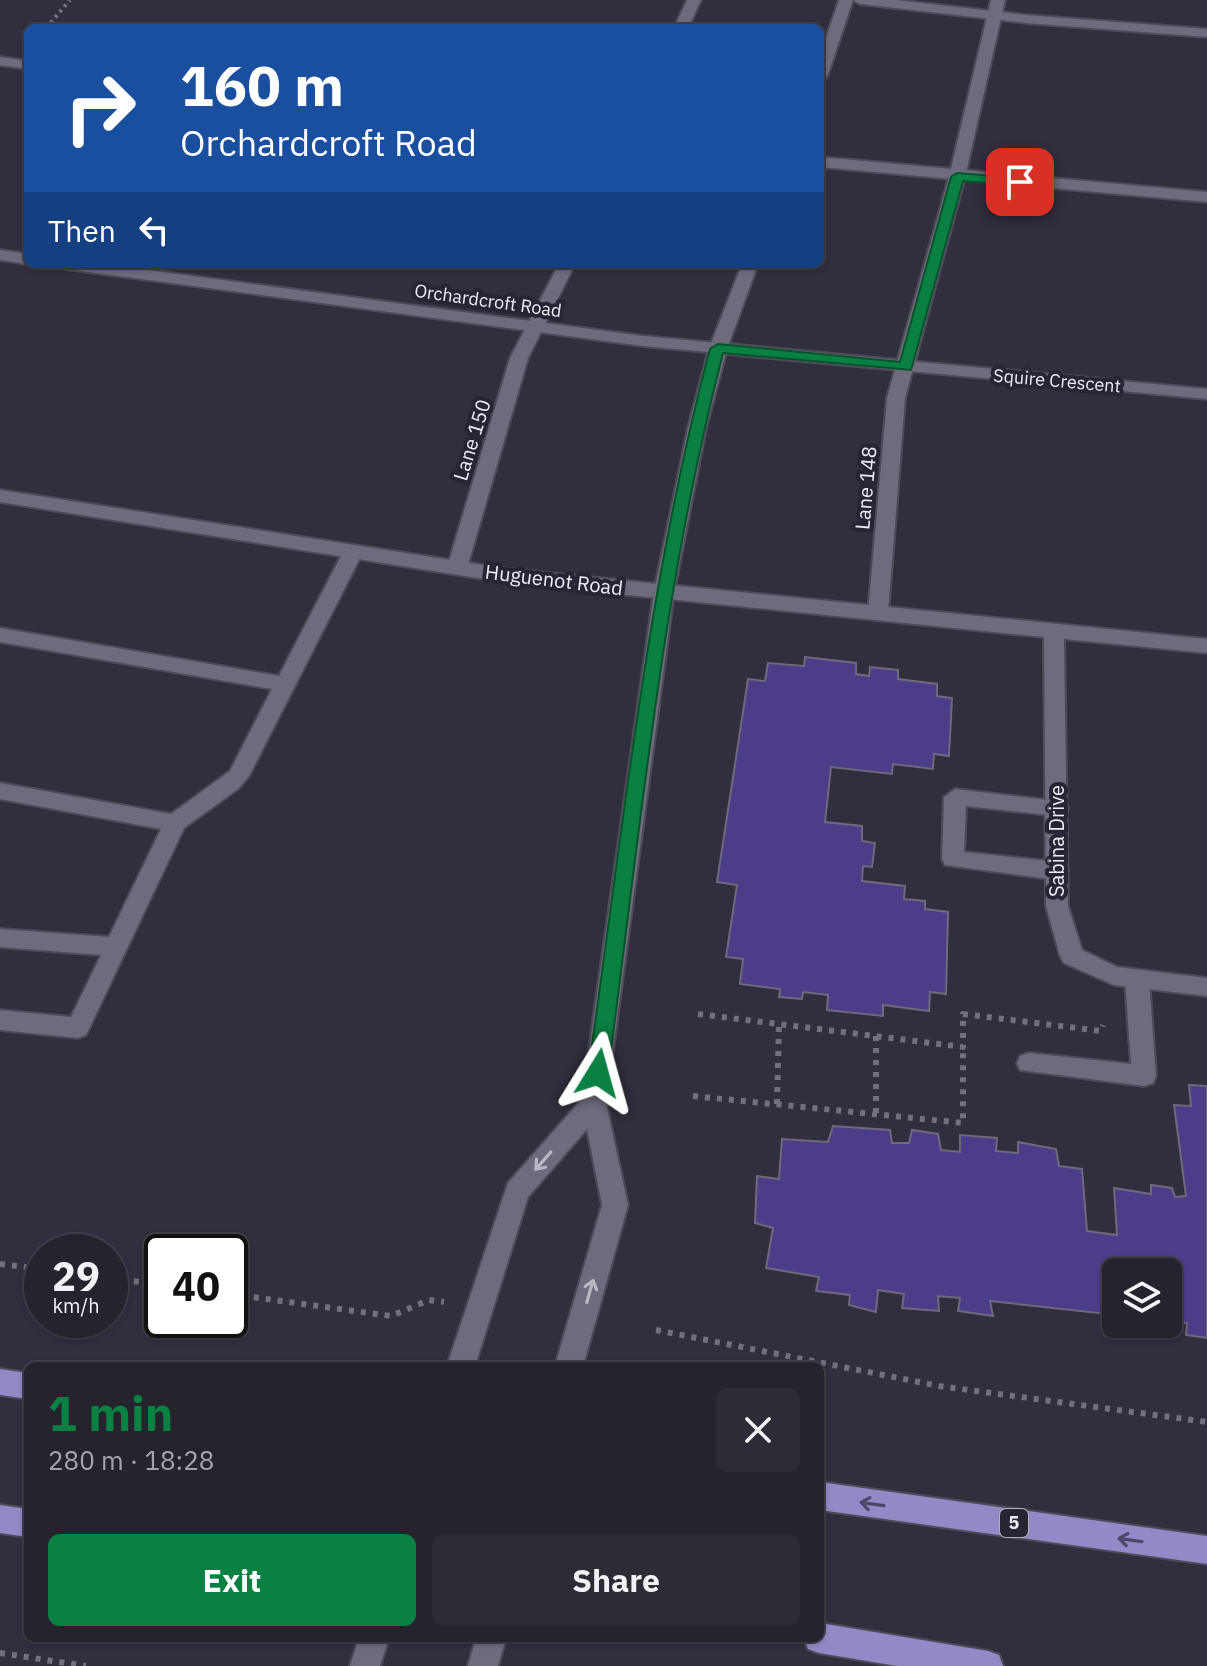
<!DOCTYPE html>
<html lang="en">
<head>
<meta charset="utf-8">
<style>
	body { margin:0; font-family:"IBM Plex Sans",sans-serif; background:#2d2b36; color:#f1f3f6; height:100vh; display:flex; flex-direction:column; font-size:30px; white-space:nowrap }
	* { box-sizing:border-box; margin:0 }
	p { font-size:26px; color:#a3a4aa }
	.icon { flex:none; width:44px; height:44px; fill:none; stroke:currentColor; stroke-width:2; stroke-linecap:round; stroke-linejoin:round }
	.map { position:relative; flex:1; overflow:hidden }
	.sheet { position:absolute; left:24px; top:1362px; width:800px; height:280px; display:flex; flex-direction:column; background:#25232e; border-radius:12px; box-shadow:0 2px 6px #0004,0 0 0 2px #42404a }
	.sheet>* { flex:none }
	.guide { position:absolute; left:24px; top:24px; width:800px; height:244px; border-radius:12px; box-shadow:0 2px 6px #0004,0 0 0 2px #42404a; background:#1a4fa0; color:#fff; overflow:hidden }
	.tools { position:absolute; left:1102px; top:1258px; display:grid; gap:16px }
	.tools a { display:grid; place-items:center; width:80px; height:80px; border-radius:12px; background:#25232e; box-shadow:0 2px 6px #0004,0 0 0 2px #42404a; font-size:40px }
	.speed { position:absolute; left:24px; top:1234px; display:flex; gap:16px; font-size:40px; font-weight:700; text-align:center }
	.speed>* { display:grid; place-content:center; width:104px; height:104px; border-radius:50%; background:#25232e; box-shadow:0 2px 6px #0004,0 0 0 2px #42404a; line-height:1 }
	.speed small { font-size:20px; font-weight:400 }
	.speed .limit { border:4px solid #111; border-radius:12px; background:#fff; color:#111 }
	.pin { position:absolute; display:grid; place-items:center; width:68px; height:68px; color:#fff; margin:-34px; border-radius:16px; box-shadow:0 4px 12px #0006 }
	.me { position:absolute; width:88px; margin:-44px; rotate:8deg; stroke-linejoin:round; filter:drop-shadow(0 0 6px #0008) }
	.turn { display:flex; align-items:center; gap:28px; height:168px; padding:0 24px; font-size:36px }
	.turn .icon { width:104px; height:104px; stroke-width:2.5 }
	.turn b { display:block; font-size:56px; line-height:68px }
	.then { display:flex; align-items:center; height:76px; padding:0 24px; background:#0003; gap:16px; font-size:30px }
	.round { display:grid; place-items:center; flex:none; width:84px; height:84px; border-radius:12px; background:#2d2b36 }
	.summary { display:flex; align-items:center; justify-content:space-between; height:136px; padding:0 24px }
	h1 { font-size:48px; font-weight:700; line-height:60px; color:#0b8043 }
	.button { display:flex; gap:16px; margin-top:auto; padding:16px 24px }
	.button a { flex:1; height:92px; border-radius:12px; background:#0b8043; color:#fff; font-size:32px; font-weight:700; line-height:92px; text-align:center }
	.button a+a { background:#2d2b36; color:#f1f3f6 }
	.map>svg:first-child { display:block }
</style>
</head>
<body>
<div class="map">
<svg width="1207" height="1666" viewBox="0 0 1207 1666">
	<rect width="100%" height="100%" fill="#312f3e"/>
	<path fill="#4d3d89" stroke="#6c6a7b" stroke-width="2" d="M805,657L856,663V674L869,676L870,667L898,670V679L937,684V696L952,698L949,756L934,754L933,769L893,764L892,774L831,767L825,822L862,826V841L875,843L872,867L863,866L862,881L905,886L904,899L925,901V909L948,912L946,994L930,992L929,1011L883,1005V1016L827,1010L828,995L803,992L802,999L779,997L780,989L740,984L743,959L726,957L737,885L717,882L748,679L765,681L768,663L804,666Z
		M1189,1085L1207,1086V1338L1186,1335L1187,1323L1168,1322V1272H1116V1315L990,1301L993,1316L958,1311L960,1298L938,1296L939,1311L902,1308L904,1294L878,1290L876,1312L849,1305L850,1295L816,1291L819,1277L766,1268L773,1228L755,1223L757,1176L779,1179L782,1139L828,1142L833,1126L890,1130L892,1143H909L912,1130L938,1134L941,1150L960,1152V1135L997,1138L996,1151L1018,1153V1142L1056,1149L1059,1166L1082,1169L1087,1231L1117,1235L1114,1188L1151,1194V1185L1172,1188L1175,1197L1186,1196L1174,1105L1191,1106Z
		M1126,1324H1158V1339L1126,1332Z"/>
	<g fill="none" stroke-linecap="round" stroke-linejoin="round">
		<defs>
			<path id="service" d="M687,0H701L688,28H674Z
				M991,0H1005L965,177L905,398L888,613L878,620L868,613L887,398L949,177Z
				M559,264H575L528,358L467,568L457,574L450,573L447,568L510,358Z
				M353,546L363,552L249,776L238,789L184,828L86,1035L78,1038L0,1030V1010L71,1017L101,955L0,947V929L109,937L161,829L0,799V783L171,814L230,771L272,689L0,642V628L279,676L343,552Z
				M955,789L1065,802L1068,808L1065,814L1057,816L966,806L964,852L1057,862L1065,865L1068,871L1065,877L1057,880L945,865L942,859L944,797Z
				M1137,970L1145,972L1149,979L1156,1076L1153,1083L1144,1086L1020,1070L1017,1063L1020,1056L1029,1053L1131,1064L1125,979L1129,972Z"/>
			<path id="minor" d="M0,57L28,61V69L0,65Z
				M820,157L1207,192V202L820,167Z
				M0,250L28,254V264L0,260Z
				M58,264H103L643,336L1207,389V399L643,346L66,269Z
				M0,490L509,569L1207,639V653L1064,639L1068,906L1082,950L1117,967L1207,978V996L1114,985L1064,963L1060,956L1046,906L1044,637L509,583L0,502Z"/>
			<path id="tertiary" d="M839,0H853L827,77L820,81V56Z
				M853,0H896L1026,15L1207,29V37L1026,23L860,4Z
				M742,264H758L727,349L706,428L674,592L606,1103L628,1205L583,1366H555L602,1205L587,1129L528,1197L475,1366H447L508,1183L582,1099L654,592L688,428L709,349Z
				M359,1638H389L380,1666H350Z
				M476,1638H506L498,1666H468Z"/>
			<path id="primary" d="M0,1369L28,1373V1399L0,1395Z
				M820,1482L1207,1536V1564L820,1510Z
				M0,1505L28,1509V1537L0,1533Z
				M820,1623L988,1651L999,1655L1003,1666H897L819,1653L808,1649L804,1638H820Z"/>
		</defs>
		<use href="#service" stroke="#4c4a57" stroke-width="4"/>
		<use href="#minor" stroke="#4c4a57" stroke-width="4"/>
		<use href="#tertiary" stroke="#4c4a57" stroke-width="4"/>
		<use href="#primary" stroke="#4c4a57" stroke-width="4"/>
		<path stroke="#71707d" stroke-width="4" stroke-dasharray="3 4" stroke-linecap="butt" d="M46,28L70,0"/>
		<path stroke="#71707d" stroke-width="6" stroke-dasharray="5 7" stroke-linecap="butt" d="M698,1014L963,1047V1014L1101,1031L1103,1025
			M876,1036V1114
			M693,1096L963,1123V1047
			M777,1104L779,1024
			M0,1264L42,1269
			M110,1278L162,1285
			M230,1294L391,1316L429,1300L444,1302
			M656,1330L939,1386L1207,1422
			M0,1653L86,1666"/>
		<use href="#service" fill="#6d6b7c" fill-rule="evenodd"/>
		<use href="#minor" fill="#6d6b7c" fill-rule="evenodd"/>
		<use href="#tertiary" fill="#6d6b7c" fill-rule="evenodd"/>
		<use href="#primary" fill="#9289c6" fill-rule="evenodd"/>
	</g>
	<defs><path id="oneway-shaft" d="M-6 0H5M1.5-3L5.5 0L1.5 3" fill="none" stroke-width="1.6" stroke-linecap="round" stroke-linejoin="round" transform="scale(2)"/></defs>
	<g stroke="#bab8c5">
		<use href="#oneway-shaft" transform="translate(543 1161) rotate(131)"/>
		<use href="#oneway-shaft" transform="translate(590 1291) rotate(-74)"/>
	</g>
	<g stroke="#4c4867">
		<use href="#oneway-shaft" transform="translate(872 1504) rotate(-172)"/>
		<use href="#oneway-shaft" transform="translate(1130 1540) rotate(-172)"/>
	</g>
	<path fill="#0b8043" stroke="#07532c" stroke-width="2" d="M957,173L1020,178L1026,182L1020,186L963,181L911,370L723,353C662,588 640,832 608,1073L598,1081L591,1079L588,1073C623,831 647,585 710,349L718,344L900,362L951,177Z"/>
	<g text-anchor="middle" stroke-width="8" stroke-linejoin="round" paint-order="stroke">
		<g font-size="18" fill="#edecf6" stroke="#272534">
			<text transform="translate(488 301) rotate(8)" y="6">Orchardcroft Road</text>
			<text transform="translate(1057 381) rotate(5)" y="6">Squire Crescent</text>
		</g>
		<rect fill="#272534" stroke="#b2b0bc" stroke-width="2" x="1000" y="1509" width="28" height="28" rx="6"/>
		<g font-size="18" font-weight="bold" fill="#edecf6">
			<text x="1014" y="1529">5</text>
		</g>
		<g font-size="20" fill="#edecf6" stroke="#272534">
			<text transform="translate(472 440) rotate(-73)" y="7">Lane 150</text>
			<text transform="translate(866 488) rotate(-85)" y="7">Lane 148</text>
			<text transform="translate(554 580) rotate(7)" y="7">Huguenot Road</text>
			<text transform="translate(1057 841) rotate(-90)" y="7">Sabina Drive</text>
		</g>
	</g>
</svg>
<div class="tools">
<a><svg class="icon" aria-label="layers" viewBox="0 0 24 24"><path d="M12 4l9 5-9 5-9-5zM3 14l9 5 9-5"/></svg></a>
</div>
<div class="speed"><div>29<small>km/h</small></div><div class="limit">40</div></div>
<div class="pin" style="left:1020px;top:182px;background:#d93025"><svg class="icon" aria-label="arrive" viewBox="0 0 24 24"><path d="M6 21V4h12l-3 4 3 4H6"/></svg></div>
<svg class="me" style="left:598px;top:1073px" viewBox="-20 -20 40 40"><path d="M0-17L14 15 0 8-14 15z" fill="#0b8043" stroke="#fff" stroke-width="4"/></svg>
<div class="guide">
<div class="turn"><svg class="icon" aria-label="right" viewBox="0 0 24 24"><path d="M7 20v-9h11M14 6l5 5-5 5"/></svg><div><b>160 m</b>Orchardcroft Road</div></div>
<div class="then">Then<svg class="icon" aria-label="left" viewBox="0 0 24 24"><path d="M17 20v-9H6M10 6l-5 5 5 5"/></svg></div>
</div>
<section class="sheet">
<div class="summary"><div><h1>1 min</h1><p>280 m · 18:28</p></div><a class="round"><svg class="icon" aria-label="close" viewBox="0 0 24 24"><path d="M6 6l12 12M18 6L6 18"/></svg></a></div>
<div class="button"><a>Exit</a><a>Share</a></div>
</section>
</div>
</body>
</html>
